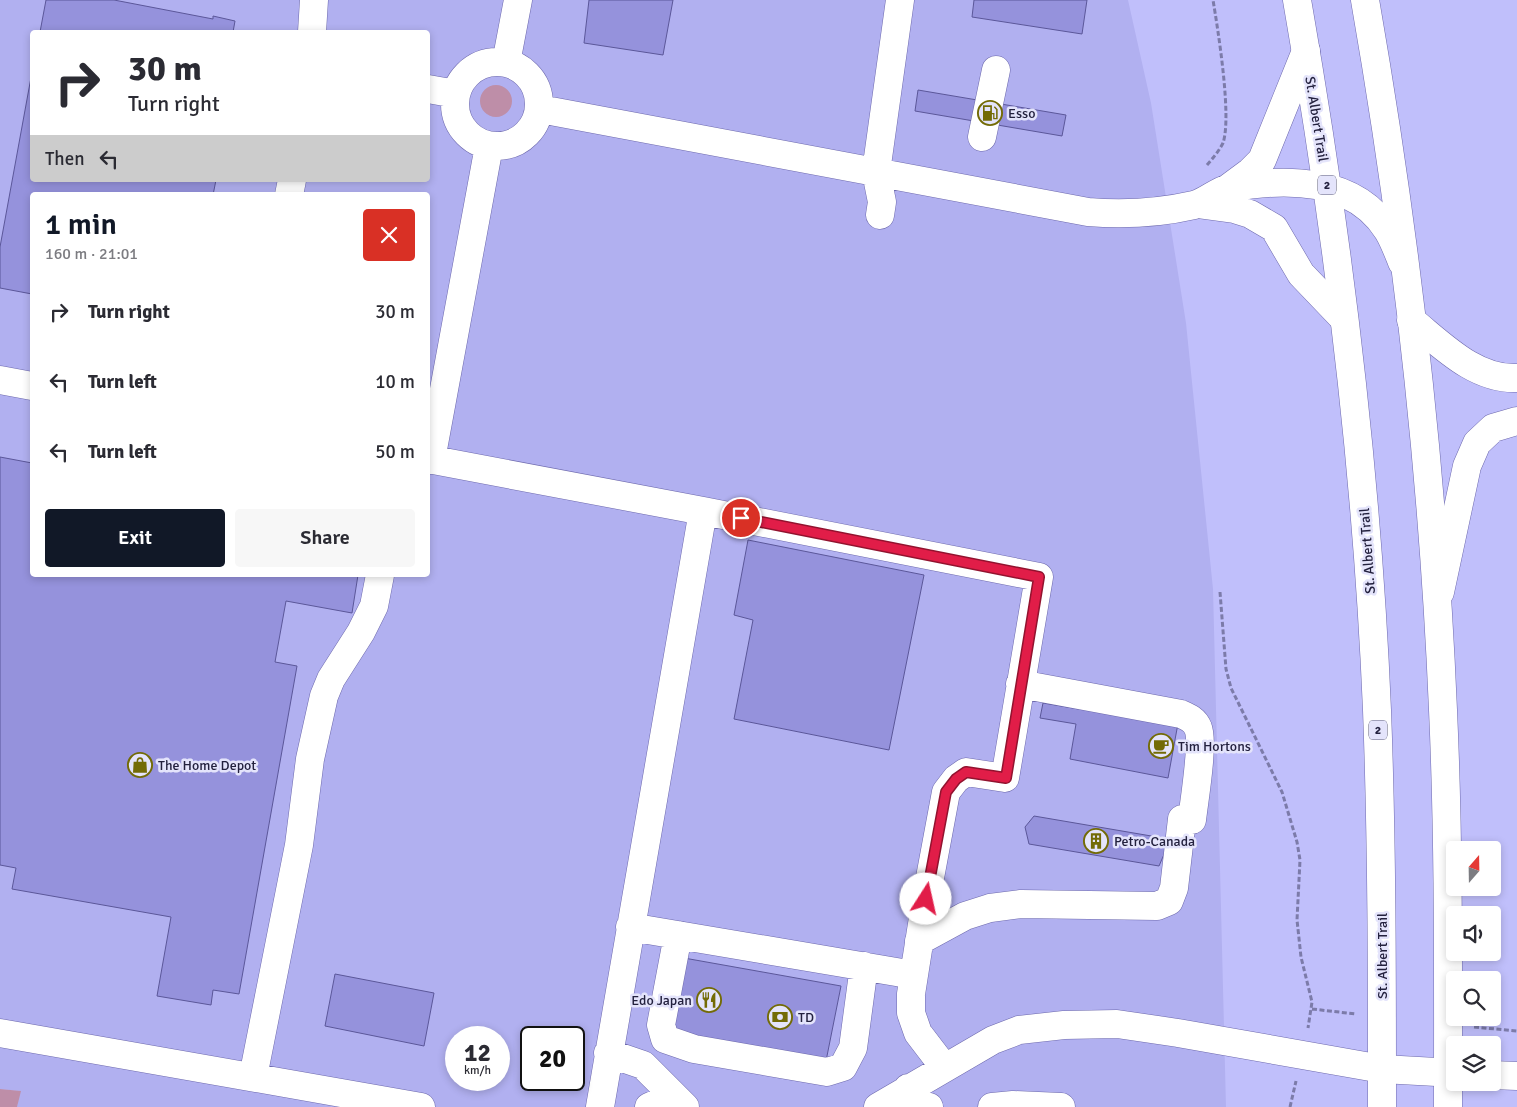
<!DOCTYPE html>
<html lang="en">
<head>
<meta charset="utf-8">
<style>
	body { margin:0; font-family:Signika,sans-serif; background:#f7f7f7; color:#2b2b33; height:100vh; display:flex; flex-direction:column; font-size:19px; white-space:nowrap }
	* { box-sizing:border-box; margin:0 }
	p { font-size:16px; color:#7c7c81 }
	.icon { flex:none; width:28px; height:28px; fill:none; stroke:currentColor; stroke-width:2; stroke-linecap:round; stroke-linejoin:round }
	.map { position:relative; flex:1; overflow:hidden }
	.panel { position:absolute; left:30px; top:192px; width:400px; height:385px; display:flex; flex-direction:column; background:#fff; border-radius:5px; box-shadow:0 2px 8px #0003 }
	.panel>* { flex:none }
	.top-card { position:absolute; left:30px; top:30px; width:400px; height:152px; border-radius:5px; box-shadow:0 2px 8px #0003; background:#fff; color:#2b2b33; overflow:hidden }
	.needle { width:32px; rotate:20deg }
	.buttons { position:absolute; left:1446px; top:841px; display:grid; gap:10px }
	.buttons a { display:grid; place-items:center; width:55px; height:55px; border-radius:5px; background:#fff; box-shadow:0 2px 8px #0003; font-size:25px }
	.speed { position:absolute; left:445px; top:1026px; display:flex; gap:10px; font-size:25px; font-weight:700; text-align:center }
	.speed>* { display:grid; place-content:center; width:65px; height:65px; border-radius:50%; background:#fff; box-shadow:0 2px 8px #0003; line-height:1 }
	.speed small { font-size:12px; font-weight:400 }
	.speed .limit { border:2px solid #111; border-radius:8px; background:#fff; color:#111 }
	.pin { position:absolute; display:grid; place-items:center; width:42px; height:42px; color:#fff; margin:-21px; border:2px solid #fff; border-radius:50%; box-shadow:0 1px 5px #0007 }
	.me { position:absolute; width:55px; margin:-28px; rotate:10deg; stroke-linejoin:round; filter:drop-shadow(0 0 4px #0008) }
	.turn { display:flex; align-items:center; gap:18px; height:105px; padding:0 15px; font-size:22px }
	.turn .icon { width:65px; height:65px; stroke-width:2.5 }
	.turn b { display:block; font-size:35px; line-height:42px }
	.then { display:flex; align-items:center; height:48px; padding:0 15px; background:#0003; gap:10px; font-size:19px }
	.round { display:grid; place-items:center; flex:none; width:52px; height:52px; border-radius:5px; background:#f7f7f7 }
	.head { display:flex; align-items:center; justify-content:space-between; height:85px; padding:0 15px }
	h1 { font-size:30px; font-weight:600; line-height:38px; color:#111827 }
	.primary-button { display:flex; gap:10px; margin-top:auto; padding:10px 15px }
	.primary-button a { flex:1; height:58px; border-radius:5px; background:#111827; color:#fff; font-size:20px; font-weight:600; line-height:58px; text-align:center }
	.primary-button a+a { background:#f7f7f7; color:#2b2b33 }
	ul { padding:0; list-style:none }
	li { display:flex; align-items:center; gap:15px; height:70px; padding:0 15px }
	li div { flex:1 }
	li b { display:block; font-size:19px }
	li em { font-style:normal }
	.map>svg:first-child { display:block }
</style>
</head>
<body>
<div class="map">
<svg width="1517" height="1107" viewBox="0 0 1517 1107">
	<rect width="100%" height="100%" fill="#c0bffb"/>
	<path fill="#b1b0f0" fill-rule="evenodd" d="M0,0H1128L1151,103L1186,323L1213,589L1226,1107H17L20,1091L0,1089ZM32,32H428V180H32ZM32,195H428V575H32ZM456,1038H499V1080H456ZM531,1038H574V1080H531Z"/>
	<path fill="#be8ea8" d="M480 101a16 16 0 1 1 32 0a16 16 0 1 1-32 0Z
		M0,1089L21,1091L17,1107H0Z"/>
	<path fill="#9592dc" stroke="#5b5799" d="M46,0H114L213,19V16L235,21L233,32H40Z
		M589,0H673L663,55L584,43Z
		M974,0H1087L1082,34L972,17Z
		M32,72V180H216L213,195H32V294L0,288V247Z
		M918,90L1066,115L1062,136L915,111Z
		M0,457L32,463V575H358L352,613L286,601L275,662L297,666L239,994L213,990L211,1005L157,996L171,917L12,889L16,868L0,865Z
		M748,540L924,575L889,750L734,719L753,620L734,615Z
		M1081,700L1179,718L1168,778L1070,759L1076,724L1040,718L1043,703L1079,709Z
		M1034,816L1163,838L1165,852L1159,866L1029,844L1025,827Z
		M684,958L841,986L826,1061L670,1034Z
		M335,974L434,993L424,1046L325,1026Z"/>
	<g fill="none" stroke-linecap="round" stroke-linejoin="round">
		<defs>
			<path id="minor" d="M312,32L314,0
				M455 104a42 42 0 1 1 84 0a42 42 0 1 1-84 0Z
				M506,63L518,0
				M428,89L456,94
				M540,109L1088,212C1125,215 1159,213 1194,205C1206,202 1217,191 1229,188C1284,178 1355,177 1388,231C1394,241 1398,252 1402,262
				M982,137L996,70
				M1227,189L1250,172L1262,160L1306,51
				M289,195L292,180
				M1197,204L1234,209L1250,214L1274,228L1301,274L1344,319
				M880,215L882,202L876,172L900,0
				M1411,320C1442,345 1475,380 1517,378
				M0,380L32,386
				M428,459L703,511L600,1107
				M431,460L489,146
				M703,511L1039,577L1005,778L966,772L956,779L946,792L926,899L911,994V1013L918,1033L944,1067
				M1440,592L1467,466L1477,443L1493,428L1517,421
				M1020,684L1181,714C1188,717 1195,720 1198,728C1204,742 1194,802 1192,820
				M630,927L914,975
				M678,935L661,1025L665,1039L694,1049L827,1072L843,1067L853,1048L864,966
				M919,941L965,916L990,908L1021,904L1157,906L1169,901L1174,888L1182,819
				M0,1033L421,1107
				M608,1053L643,1065L685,1107
				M1492,1075L1517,1076
				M253,1077L299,845L310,759L324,696L331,679L361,632L374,606L380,575
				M908,1088L922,1105L929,1107
				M649,1107L673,1096
				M878,1107L993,1040L1019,1030L1064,1025L1117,1024L1178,1033L1382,1069L1455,1073
				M992,1107L1013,1105L1061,1107"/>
			<path id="major" d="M1297,0C1338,234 1367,472 1377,710C1382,843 1382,975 1382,1107
				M1365,0C1406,234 1433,473 1443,710C1449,842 1448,975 1448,1107"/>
		</defs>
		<use href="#minor" stroke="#6d69ad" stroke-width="29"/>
		<use href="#major" stroke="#6d69ad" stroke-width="29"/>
		<path stroke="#7c7ba9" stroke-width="3" stroke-dasharray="5 2.5" stroke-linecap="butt" d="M1207,165C1213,158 1219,151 1223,143C1232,117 1218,30 1213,0
			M1220,592L1226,669L1231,688L1282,792L1297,842L1300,860L1297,920L1301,957L1312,1002L1308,1028
			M1312,1009L1356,1014
			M1474,1027L1517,1031
			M1290,1107L1296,1081"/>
		<use href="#minor" stroke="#fff" stroke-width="28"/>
		<use href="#major" stroke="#fff" stroke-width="28"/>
	</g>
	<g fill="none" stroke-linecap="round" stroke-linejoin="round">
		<defs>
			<path id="route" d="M741,518L1039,577L1006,778L966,772L956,779L946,792L926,899"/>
		</defs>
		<use href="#route" stroke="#92132f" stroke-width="12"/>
		<use href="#route" stroke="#e11d48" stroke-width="9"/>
	</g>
	<defs>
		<symbol id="fuel-ring" viewBox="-11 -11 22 22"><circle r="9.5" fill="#e4e4fb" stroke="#736b06" stroke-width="1.5"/><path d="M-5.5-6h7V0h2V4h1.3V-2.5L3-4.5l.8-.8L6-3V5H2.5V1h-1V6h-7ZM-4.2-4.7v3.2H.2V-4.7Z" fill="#736b06"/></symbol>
		<symbol id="cafe-ring" viewBox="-11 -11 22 22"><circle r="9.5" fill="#e4e4fb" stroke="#736b06" stroke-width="1.5"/><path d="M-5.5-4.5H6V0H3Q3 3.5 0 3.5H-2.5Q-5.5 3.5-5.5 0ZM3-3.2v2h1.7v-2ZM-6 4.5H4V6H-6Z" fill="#736b06"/></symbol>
		<symbol id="shop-ring" viewBox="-11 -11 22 22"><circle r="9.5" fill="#e4e4fb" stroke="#736b06" stroke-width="1.5"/><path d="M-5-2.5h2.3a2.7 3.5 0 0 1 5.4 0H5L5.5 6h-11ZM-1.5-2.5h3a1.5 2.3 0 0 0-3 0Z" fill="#736b06"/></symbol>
		<symbol id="building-ring" viewBox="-11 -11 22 22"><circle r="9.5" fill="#e4e4fb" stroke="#736b06" stroke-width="1.5"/><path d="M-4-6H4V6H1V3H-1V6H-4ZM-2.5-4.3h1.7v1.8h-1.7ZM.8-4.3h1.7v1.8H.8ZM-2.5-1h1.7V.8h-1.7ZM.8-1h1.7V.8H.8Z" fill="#736b06"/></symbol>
		<symbol id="restaurant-ring" viewBox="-11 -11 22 22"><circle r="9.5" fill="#e4e4fb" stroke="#736b06" stroke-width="1.5"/><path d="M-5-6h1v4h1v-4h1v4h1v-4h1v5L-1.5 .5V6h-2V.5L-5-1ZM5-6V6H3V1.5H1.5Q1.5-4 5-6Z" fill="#736b06"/></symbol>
		<symbol id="bank-ring" viewBox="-11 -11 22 22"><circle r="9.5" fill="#e4e4fb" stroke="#736b06" stroke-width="1.5"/><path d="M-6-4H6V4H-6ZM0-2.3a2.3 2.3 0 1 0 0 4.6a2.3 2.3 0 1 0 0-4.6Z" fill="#736b06"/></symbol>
	</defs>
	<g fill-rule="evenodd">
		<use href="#fuel-ring" x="976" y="99" width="28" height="28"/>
		<use href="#cafe-ring" x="1147" y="732" width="28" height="28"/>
		<use href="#shop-ring" x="126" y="751" width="28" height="28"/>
		<use href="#building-ring" x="1082" y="827" width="28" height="28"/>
		<use href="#restaurant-ring" x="695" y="986" width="28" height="28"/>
		<use href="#bank-ring" x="766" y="1003" width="28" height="28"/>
	</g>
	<g text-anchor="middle" stroke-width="5" stroke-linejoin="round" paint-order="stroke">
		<g fill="#e4e4fb" stroke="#5d5c77" stroke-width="1">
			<rect x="1318" y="175.5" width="18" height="19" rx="4"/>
			<rect x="1369" y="720.5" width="18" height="19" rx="4"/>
		</g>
		<g font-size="12" font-weight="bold" fill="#23213e">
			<text x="1327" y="189">2</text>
			<text x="1378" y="734">2</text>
		</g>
		<g font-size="14" fill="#23213e" stroke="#e4e4fb" text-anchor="start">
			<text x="1008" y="118">Esso</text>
			<text x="1178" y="751">Tim Hortons</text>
			<text x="158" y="770">The Home Depot</text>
			<text x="1114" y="846">Petro-Canada</text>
			<text x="692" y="1005" text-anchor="end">Edo Japan</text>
			<text x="798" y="1022">TD</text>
		</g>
		<g font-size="14" fill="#23213e" stroke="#e4e4fb">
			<text transform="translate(1317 119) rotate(81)" y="5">St. Albert Trail</text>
			<text transform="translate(1367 551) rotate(-94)" y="5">St. Albert Trail</text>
			<text transform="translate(1382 956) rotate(-90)" y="5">St. Albert Trail</text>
		</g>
	</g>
</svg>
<div class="buttons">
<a><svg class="needle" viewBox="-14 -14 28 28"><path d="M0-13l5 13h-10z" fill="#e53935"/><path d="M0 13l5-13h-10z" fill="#7c7c81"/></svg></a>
<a><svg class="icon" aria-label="sound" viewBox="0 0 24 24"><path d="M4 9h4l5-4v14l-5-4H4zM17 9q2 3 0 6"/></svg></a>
<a><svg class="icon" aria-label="search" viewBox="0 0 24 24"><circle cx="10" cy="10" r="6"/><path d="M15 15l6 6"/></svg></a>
<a><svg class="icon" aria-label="layers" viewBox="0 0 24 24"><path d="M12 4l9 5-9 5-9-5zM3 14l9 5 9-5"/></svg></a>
</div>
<div class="speed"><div>12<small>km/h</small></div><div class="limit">20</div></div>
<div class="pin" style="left:741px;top:518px;background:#d93025"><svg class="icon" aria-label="arrive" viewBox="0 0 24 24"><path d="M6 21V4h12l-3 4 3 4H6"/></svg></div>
<svg class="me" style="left:926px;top:899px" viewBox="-20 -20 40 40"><circle r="19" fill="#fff"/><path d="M0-13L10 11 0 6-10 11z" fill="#e11d48"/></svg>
<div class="top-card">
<div class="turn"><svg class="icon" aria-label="right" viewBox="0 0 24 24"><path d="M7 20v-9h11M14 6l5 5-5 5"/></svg><div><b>30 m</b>Turn right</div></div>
<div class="then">Then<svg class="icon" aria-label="left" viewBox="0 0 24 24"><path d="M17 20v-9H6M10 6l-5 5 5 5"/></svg></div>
</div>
<section class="panel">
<div class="head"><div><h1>1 min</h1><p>160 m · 21:01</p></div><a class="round" style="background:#d93025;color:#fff"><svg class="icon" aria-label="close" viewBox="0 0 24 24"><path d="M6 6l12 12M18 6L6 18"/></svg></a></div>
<ul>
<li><svg class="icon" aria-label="right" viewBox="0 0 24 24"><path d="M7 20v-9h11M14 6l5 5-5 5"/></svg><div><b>Turn right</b></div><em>30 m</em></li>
<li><svg class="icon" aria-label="left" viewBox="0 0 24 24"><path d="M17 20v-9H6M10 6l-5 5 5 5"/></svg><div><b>Turn left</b></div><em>10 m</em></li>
<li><svg class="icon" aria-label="left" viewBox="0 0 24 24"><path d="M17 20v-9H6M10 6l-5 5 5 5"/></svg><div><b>Turn left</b></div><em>50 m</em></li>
</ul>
<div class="primary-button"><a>Exit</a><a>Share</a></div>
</section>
</div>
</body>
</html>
